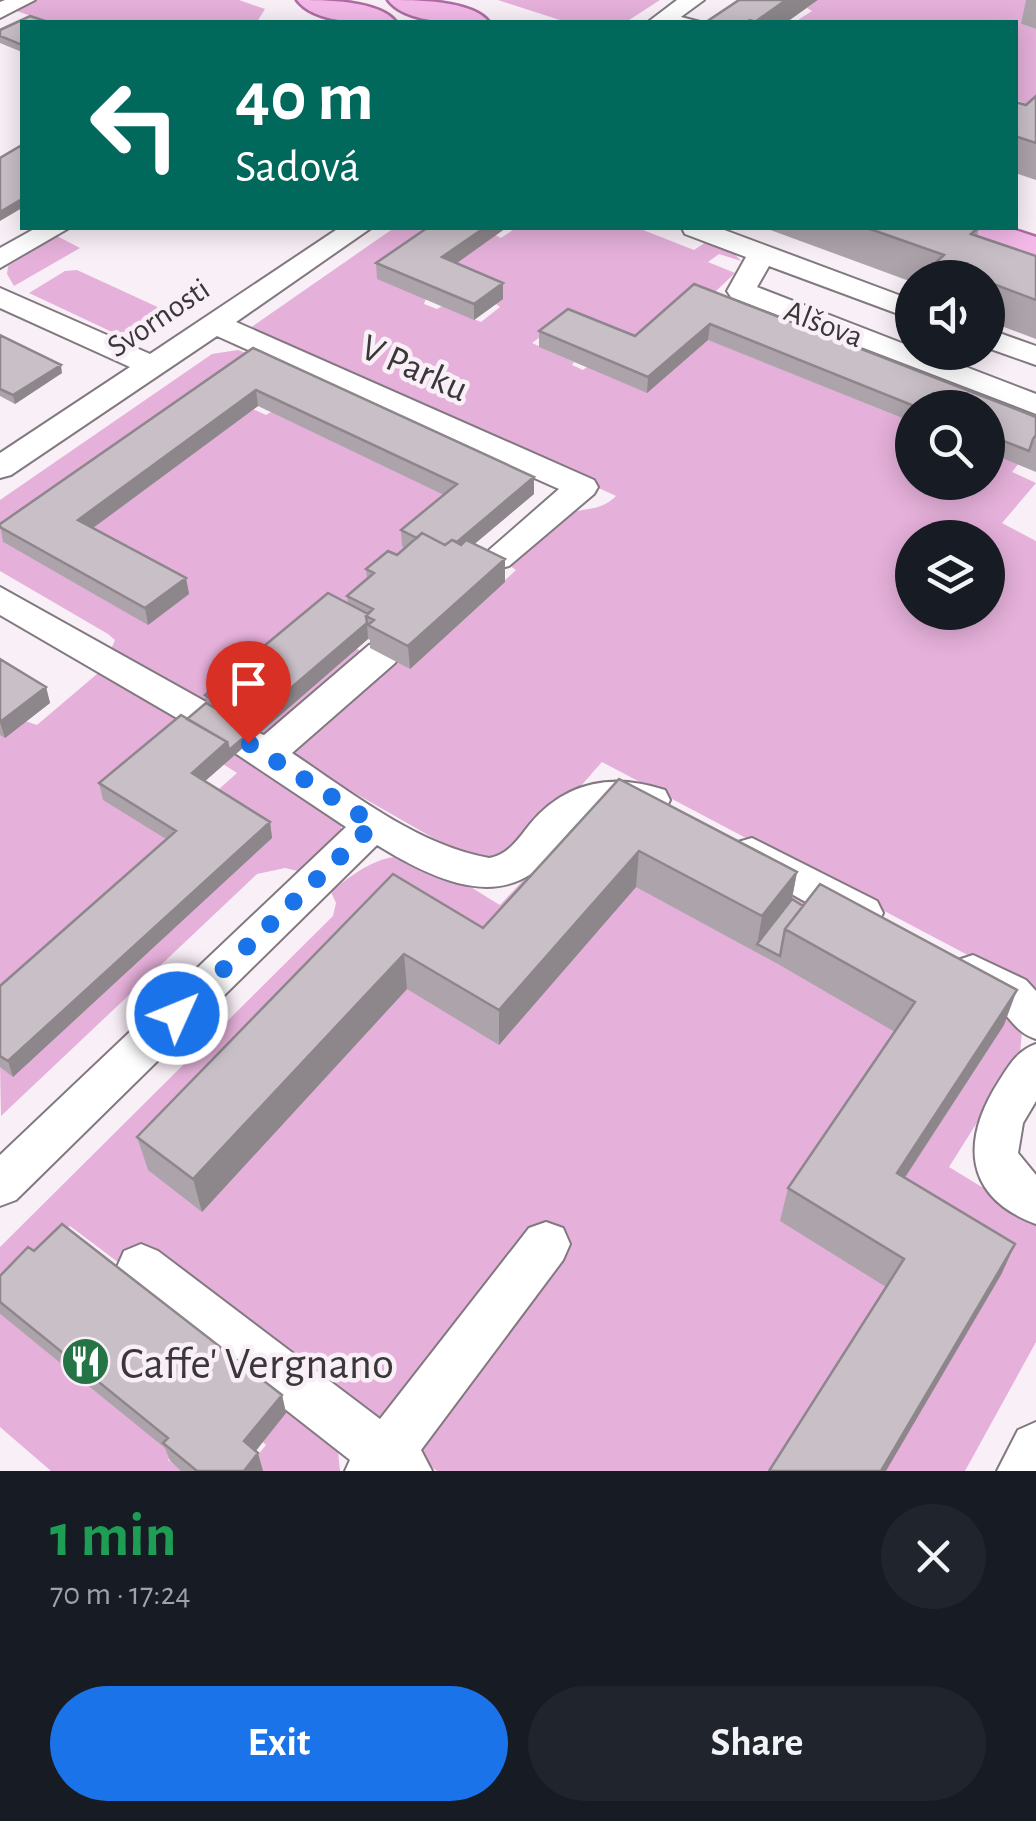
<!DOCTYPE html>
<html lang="en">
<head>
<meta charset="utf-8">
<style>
	body { margin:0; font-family:"Alegreya Sans",sans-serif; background:#20242c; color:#f1f3f6; height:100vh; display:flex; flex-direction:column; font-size:38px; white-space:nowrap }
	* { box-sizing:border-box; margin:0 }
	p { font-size:32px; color:#9ea1a6 }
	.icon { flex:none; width:55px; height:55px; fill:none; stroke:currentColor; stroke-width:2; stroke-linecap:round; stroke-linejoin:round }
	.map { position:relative; height:1471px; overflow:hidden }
	.details { display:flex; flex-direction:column; background:#171b24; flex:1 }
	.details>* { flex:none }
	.hud { position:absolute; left:20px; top:20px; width:998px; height:210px; border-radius:0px; box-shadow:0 5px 25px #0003; background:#00695c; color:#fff; overflow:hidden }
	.tools { position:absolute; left:895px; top:260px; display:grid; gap:20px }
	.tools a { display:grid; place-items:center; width:110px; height:110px; border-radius:50%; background:#171b24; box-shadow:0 5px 25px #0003; font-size:50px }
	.pin { position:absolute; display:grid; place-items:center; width:85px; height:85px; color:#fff; margin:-102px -42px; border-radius:50% 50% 50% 0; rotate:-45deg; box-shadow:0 0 10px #0007 }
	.pin .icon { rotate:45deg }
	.me { position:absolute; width:110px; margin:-55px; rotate:46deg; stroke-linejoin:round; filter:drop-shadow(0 0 8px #0008) }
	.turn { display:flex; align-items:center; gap:35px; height:210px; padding:0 50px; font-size:45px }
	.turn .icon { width:130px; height:130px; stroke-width:2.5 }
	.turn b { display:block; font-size:70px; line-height:85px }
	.round { display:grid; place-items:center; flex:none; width:105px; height:105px; border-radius:52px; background:#20242c }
	.head { display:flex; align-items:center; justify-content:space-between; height:170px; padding:0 50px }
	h1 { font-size:60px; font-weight:700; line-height:75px; color:#1e9e55 }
	.button { display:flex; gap:20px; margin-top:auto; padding:20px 50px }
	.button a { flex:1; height:115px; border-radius:60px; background:#1a73e8; color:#fff; font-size:40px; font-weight:700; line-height:115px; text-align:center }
	.button a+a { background:#20242c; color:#f1f3f6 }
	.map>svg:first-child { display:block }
</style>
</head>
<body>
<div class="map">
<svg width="1036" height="1471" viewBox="0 0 1036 1471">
	<rect width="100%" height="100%" fill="#f9eff7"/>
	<path fill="#e5b0da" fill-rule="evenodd" d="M0,0H239L265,9L257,22H48L11,9L0,14Z
		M498,0H660L626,22H566Z
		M818,0H1036L1021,24L1036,29V107L1015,100V22H795L812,11L807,8Z
		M394,228H450L424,304L437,309L442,306L481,322L500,307L448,268L495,235L501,238L516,228H638L694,250L706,242L732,251L741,261L719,254L708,262L735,273L715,292L1005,405L993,419L988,408L734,317L637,347L551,329L532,343L574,362L572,365L583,370L587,367L646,392L707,339L912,422V482H988V451L1019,463L1012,472L1036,483L1002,523L1036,541V991L602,762C581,785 530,848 503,856C488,861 471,856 456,851L255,736L355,648L377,659L384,653L411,667L516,570L506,563C524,548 543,527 564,516C585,505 597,514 616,496L250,328ZM912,538H988V612H912Z
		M57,236L80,248L14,286L7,274L8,266Z
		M77,270L175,315L145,334L127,339L29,293L65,271Z
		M238,350L254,356L3,542L148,624L82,535L253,409L266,415L271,412L446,495L422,556L209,709L110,652L115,640L108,634L0,571V500L212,354Z
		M104,673L192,724L179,847L0,999V734L25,721L37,725L97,674Z
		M238,751L341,821V835L302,872L285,868L257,874L1,1116L0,1064L209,798L237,773L223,764Z
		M617,804L994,995L1022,1031L1020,1054L949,1167L1036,1220V1342L965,1471H437L152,1256L110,1274L119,1263L70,1226L0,1302V1247L333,916L336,903L331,892C406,828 427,862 500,905L582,817Z
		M0,1314L173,1453L168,1460L182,1471H51L0,1427Z
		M280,1406L337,1441L340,1471H261L253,1461L266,1445L261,1440Z"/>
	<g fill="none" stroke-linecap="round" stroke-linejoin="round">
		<defs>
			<path id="lane" d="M666,13L700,22H685L666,17Z"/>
			<path id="street" d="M5,0H35L0,18V2Z
				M677,0H704L674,22H648Z
				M36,228H69L0,268V248Z
				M339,228H371L236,322L594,480L598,487L594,494L509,566L497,569L485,566L480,558L559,489L217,336L11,475L0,478V453L130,367L0,308V288L150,354Z
				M682,228H719L912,300V319L769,266L757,287L912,347V352H927L1036,394V414L731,297L727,291L746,257L685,234Z
				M988,329L1036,346V365L988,348Z
				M0,587L215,707L221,716L215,725L202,729L189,725L0,615Z
				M382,641L395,645L400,654L395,663L292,753C352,793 417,845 489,858C508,855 519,838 530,824C566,781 613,773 665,790L670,800L665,810C642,817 619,804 596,812C576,818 564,840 551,855C503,915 431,878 377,845L16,1200L0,1206V1155L346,827L235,753L229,743L235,733L248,729L264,735L369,645Z
				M752,838L877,901L883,913L877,925L862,929L847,925L738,864L732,853L738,842Z
				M973,955L1026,980L1036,991V1039C1017,1033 1012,1020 998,1007C982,993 962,992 952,972L958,960Z
				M1036,1044V1101L1023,1123L1018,1153L1036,1175V1224C963,1197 961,1140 999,1081C1010,1064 1017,1051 1036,1044Z
				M546,1222L563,1228L570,1244L563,1260L421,1450L432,1471H345L350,1460L124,1283L117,1267L124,1251L141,1244L158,1251L380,1419L529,1228Z
				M1036,1422V1471H997L1018,1430Z"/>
			<path id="primary" d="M297,0C324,0 379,0 396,22C370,24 314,24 297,0Z
				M388,0C415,0 472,0 489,22C463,24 405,24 388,0Z
				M950,228H1009L1036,237V262L956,237Z"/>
		</defs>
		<use href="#lane" stroke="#827980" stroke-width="4"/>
		<use href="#street" stroke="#827980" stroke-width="4"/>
		<use href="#primary" stroke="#ae6da2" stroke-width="5"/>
		<use href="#lane" fill="#fff" fill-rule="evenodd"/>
		<use href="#street" fill="#fff" fill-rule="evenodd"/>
		<use href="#primary" fill="#f4b9e9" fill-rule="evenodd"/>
	</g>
	<path fill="#ada4ab" d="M1026,0H1036V29L1021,24Z
		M22,22V52L0,43V30Z
		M1036,96V180L1015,173V102L1026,105Z
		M506,228L456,263L503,299L474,320L377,279L376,263Z
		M765,228H979L977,236L1036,256V339L988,321V278H912V282Z
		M694,284L1036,417V472L988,452V408H912V422L708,340L647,393L539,347V331L635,336Z
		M0,335L62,373L15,404L0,396Z
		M253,348L534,477V494L474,544L505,559V582L410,669L370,648V640L368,639L205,781L270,822L272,838L13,1077L0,1067V986L166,839L103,800L99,783L187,719L206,703L205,695L348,603L347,596L367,579L366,569L397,555L405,548L402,546L401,530L444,495L258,406L93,528L186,578L189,594L148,625L3,542L0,524Z
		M0,659L46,687L50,703L5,738L0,735Z
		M619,779L797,872L792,899L1004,1025L905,1178L1015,1244L1001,1275L886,1287L780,1221L788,1188L895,1032L778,964L636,887L499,1045L407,989L202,1212L148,1170L137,1137L393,874L483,928Z
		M0,1276L282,1395L286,1413L256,1451L263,1471H181L170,1461L165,1448L0,1314Z"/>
	<path fill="#8d868b" d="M786,0H818L787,22H754Z
		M22,199V208L0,221V212Z
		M484,228H506L443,273L442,257Z
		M503,283V299L474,320V304Z
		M710,324L708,340L647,393L648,377Z
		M61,365L62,373L15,404L13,395Z
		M256,390L258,406L82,536L78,520Z
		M534,477V494L446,568L445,552Z
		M505,559V582L410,669L408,646Z
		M186,578L189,594L148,625L145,608Z
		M367,623L368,639L254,738L251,722Z
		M46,687L50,703L5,738L0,722Z
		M253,730L254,738L195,790L192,773L227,742Z
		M270,822L272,838L13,1077L8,1061Z
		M639,851L636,887L499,1045V1010Z
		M797,872L790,908L757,944L756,952L762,916Z
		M404,954L407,989L202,1212L193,1179Z
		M1017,990L1004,1025L886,1206L897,1173Z
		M1015,1244L1001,1275L886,1471H881Z
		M282,1395L286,1413L249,1459L244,1441Z
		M258,1453L263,1471H244Z"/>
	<path fill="#c9bfc7" stroke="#8d868b" stroke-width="2.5" d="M739,0H786L755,22L750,20L746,22H706Z
		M30,16L48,22H22V45L0,36V30Z
		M1036,96V143L1015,136V102L1026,105Z
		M22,145V199L0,212V158Z
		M427,228H484L442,257L503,283L474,304L376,263Z
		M867,228H978L971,234L1036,256V300L988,282V278H974L935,263L944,255Z
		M694,284L1036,417V435L1033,439L1029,451L988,435V408H919L710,324L648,377L539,331L568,309L635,336Z
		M0,335L61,365L13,395L0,389Z
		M253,348L534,477L457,542L452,540L445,545L422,533L417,538L401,530L457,484L256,390L78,520L186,578L145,608L0,527V524Z
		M422,533L445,545L452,540L461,545L466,540L505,559L408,646L368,625L374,620L366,616L373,609L347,596L374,573L366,569L388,551L397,555Z
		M328,593L368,614L366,616L367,623L251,722L205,695Z
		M0,659L46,687L0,722Z
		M206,703L253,730L229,750L227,742L187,719Z
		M181,715L227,742L192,773L270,822L8,1061L0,1056V986L176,831L99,783Z
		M619,779L797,872L762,916L639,851L499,1010L404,954L193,1179L137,1137L393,874L483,928Z
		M820,884L1017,990L897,1173L1015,1244L881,1471H769L904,1259L788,1188L915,1002L785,929Z
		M792,899L803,906L785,929L780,956L757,944Z
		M62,1224L282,1395L244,1441L258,1453L244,1471H197L163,1443L168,1438L0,1302V1276L28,1247L34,1251Z"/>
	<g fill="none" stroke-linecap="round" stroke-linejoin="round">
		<path stroke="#1a73e8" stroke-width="18" stroke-dasharray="0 32.4" d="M177,1014L374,824L248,743"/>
	</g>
	<defs>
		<symbol id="restaurant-disc" viewBox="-11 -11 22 22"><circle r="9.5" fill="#247445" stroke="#f9eff7"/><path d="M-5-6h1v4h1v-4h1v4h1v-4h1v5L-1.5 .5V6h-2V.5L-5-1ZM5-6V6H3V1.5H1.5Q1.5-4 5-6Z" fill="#fff"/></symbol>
	</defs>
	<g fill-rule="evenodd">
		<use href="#restaurant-disc" x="58" y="1334" width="55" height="55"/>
	</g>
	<g text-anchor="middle" stroke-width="9" stroke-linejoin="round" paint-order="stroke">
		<g font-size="32" fill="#3a3639" stroke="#f9eff7">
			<text transform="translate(158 317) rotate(-34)" y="11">Svornosti</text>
			<text transform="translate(824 323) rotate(21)" y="11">Alšova</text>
		</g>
		<g font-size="38" fill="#3a3639" stroke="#f9eff7">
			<text transform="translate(415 367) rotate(24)" y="13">V Parku</text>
		</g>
		<g font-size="45" fill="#3a3639" stroke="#f9eff7" text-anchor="start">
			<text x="120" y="1378">Caffe' Vergnano</text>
		</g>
	</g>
</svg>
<div class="tools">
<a><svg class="icon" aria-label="sound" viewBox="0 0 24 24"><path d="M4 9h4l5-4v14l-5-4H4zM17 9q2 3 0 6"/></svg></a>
<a><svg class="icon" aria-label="search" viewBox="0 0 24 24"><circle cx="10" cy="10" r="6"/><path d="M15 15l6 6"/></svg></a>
<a><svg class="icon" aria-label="layers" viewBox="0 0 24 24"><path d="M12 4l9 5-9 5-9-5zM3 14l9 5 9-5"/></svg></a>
</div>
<div class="pin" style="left:248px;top:743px;background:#d93025"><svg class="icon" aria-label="arrive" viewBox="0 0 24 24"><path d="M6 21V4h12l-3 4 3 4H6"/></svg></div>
<svg class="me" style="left:177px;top:1014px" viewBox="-20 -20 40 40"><circle r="17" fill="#1a73e8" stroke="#fff" stroke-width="3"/><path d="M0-11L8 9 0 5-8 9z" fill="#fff"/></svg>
<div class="hud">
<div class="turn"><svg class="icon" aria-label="left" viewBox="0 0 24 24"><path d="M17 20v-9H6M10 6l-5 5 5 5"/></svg><div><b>40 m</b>Sadová</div></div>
</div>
</div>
<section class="details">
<div class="head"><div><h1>1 min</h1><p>70 m · 17:24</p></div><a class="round"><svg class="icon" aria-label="close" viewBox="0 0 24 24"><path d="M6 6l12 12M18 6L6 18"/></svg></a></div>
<div class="button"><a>Exit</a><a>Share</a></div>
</section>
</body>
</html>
